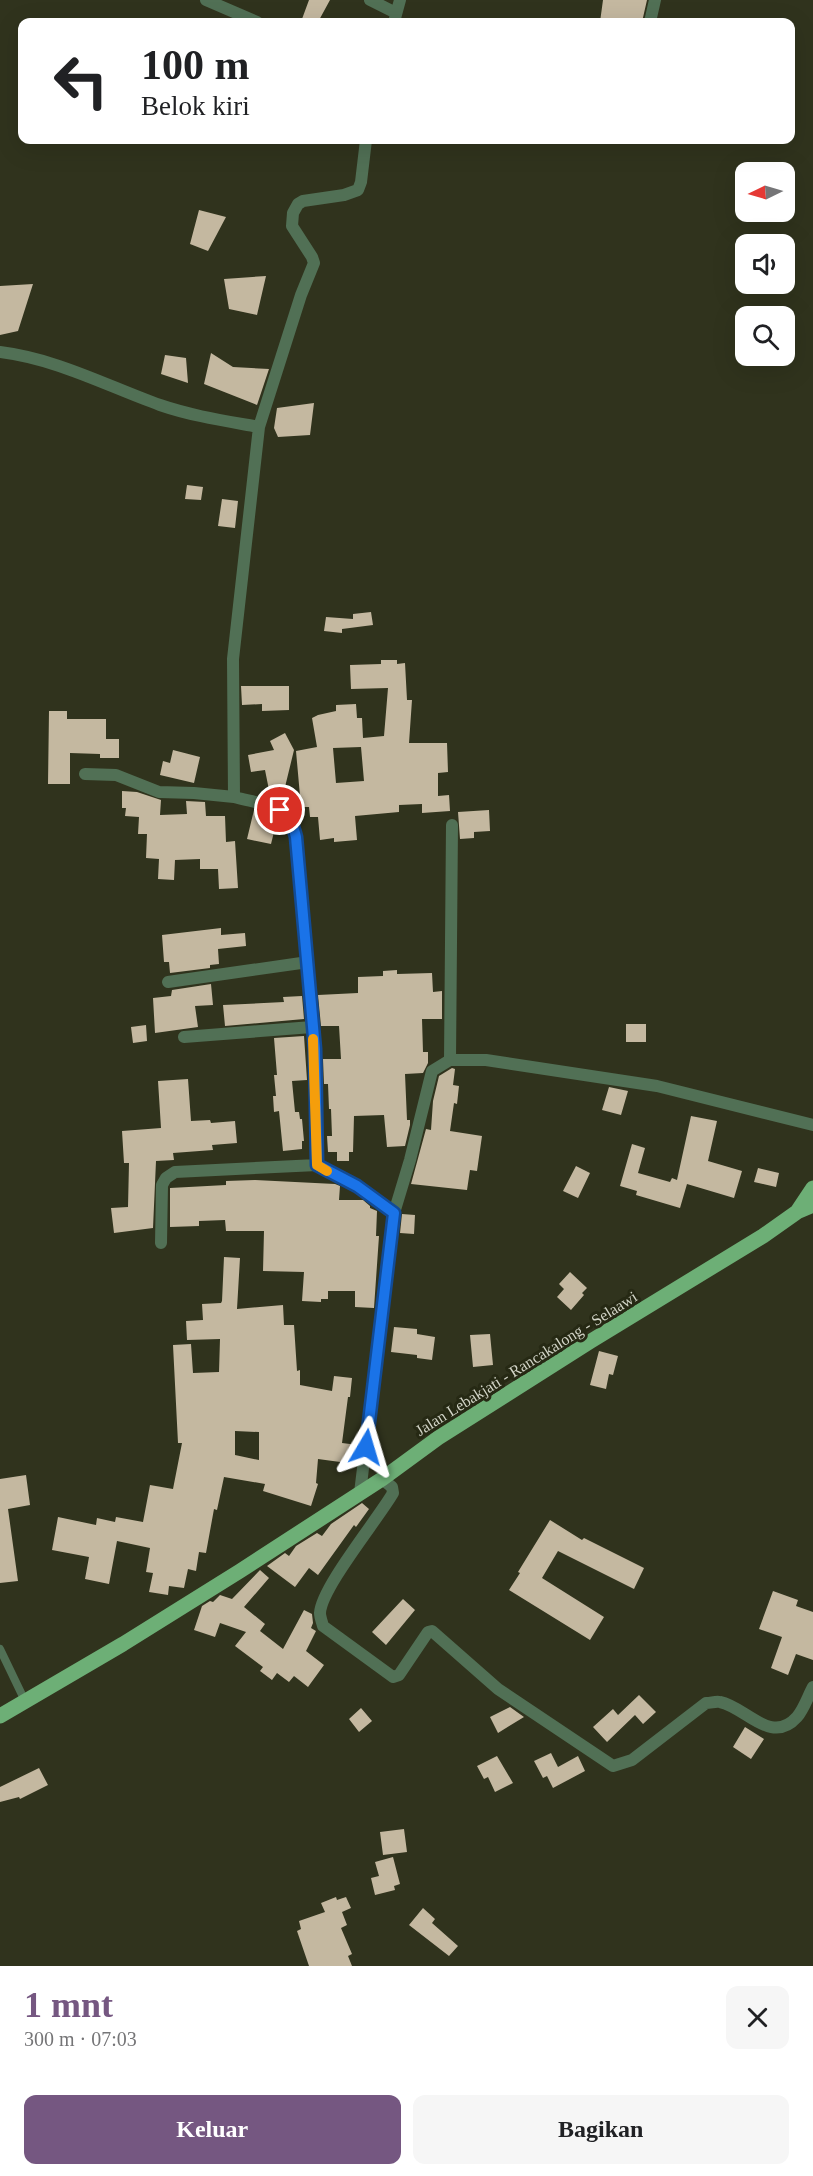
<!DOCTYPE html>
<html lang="id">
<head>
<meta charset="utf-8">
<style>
	body { margin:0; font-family:Georgia,serif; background:#f6f6f6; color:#202124; height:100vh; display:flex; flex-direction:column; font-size:22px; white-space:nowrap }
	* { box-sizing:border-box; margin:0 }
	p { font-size:20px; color:#757577 }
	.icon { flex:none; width:33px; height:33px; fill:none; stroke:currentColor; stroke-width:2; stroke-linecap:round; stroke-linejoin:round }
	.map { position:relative; height:1966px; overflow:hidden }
	.drawer { display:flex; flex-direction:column; background:#fff; flex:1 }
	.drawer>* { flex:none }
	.guide { position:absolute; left:18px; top:18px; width:777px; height:126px; border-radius:12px; box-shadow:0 6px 24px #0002; background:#fff; color:#202124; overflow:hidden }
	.needle { width:39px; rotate:265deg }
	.buttons { position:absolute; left:735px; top:162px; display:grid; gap:12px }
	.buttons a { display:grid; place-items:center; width:60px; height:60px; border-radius:12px; background:#fff; box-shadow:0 6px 24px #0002; font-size:30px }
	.pin { position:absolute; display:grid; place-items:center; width:51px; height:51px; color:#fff; margin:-26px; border:3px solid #fff; border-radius:50%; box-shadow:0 2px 6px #0007 }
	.me { position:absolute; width:66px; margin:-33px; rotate:7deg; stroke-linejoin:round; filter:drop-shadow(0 0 4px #0008) }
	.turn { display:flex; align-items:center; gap:21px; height:126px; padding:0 24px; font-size:27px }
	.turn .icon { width:78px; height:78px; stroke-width:2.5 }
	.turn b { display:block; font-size:42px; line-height:51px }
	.round { display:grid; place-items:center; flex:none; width:63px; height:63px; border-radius:12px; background:#f6f6f6 }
	.summary { display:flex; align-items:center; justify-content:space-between; height:102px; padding:0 24px }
	h1 { font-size:36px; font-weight:700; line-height:45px; color:#755781 }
	.cta { display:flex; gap:12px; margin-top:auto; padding:12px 24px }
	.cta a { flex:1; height:69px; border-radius:12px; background:#755781; color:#fff; font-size:24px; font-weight:700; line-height:69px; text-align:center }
	.cta a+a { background:#f6f6f6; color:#202124 }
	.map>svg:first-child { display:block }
</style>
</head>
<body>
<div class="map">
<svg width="813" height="1966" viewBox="0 0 813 1966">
	<rect width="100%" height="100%" fill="#30331d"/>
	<path fill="#c4b8a0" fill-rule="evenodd" d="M309,0H330L318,22H308L302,19Z
		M603,0H647L642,22H600Z
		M199,210L226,217L208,251L190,244Z
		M266,276L257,315L229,309L224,279Z
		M33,284L18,331L0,335V286Z
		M211,353L233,367L269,369L257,405L204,384Z
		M165,355L186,358L188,383L161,374Z
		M314,403L310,435L278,437L274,428L277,408Z
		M187,485L203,487L201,500L185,499Z
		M222,499L238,501L235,528L218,526Z
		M371,612L373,625L342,629V633L324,631L326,617L353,619V614Z
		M381,660H397V664L405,663L407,700H412L409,743H447L448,772L438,773V796L449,795L450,811L422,813V804L399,805V812L355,816L357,840L334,842V838L320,840L318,817H310L309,807H301L296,751L317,747L312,718L318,715L336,711V705L356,704L357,718H362L363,738L384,736L388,688L351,689L350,665L381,664ZM361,747L364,781L336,783L333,748Z
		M241,686H289V710L262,711V704L242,705Z
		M49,711H67V719H106V739H119V758H100V754L70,753V784H48Z
		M285,733L294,750L285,787L269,790L265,770L251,772L248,755L274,750L270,741Z
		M173,750L200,757L194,783L160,775L163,761L170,763Z
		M122,791L137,792L161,800L160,815L187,814L186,801L205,802L206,816H225L226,842L235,841L238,888L219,889L218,869H200V859L175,860L174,880L158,879L159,859L146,858L147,834H138L139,817L125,816L126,808H122Z
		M254,810L269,815L277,820L271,844L247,839Z
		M489,810L490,831L474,832V838L460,839L458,812Z
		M221,928V935L245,933L246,946L218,949L219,964L210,965V968L170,973L169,962H164L162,935Z
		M397,970V974L432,973L433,992L442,991V1019H422L423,1052H428V1063L423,1073L405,1074L407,1120H410V1125L405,1146L387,1147L384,1115L354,1116L353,1152H349V1161H337V1152H328L327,1136H332L331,1109H329L328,1084H324L323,1059H341L339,1026H321L318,995L358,993V977L383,976V971Z
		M211,984L213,1005L195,1006L198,1027L155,1033L153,998L171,996L172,990Z
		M302,996L304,1019L225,1026L223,1005L284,1002L283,997Z
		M626,1024H646V1042H626Z
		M146,1025L147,1041L133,1043L131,1027Z
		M304,1036L307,1080L292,1081L295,1112H299L300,1119H302L304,1141H302V1149L283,1151L279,1111L274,1112L273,1096H276L274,1075H277L274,1038Z
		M452,1068L455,1069L453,1085L459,1086L457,1104L454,1103L450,1131L482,1136L477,1171L470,1170L467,1190L411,1184L426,1129L431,1130L433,1101L439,1076Z
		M188,1079L191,1121L210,1120L211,1123L235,1121L237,1143L212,1145L213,1150L173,1153L174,1160L156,1161L153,1228L114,1233L111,1208L128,1207L129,1163H124L122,1131L161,1128L158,1081Z
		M609,1087L628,1091L621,1115L602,1110Z
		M691,1116L717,1121L708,1161L742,1171L734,1198L687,1184L680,1208L636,1195L637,1191L620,1186L632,1144L645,1148L638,1173L670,1182L672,1178L677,1180Z
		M576,1166L590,1173L578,1198L563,1191Z
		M758,1168L779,1173L776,1187L754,1182Z
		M255,1180L335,1184L340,1186L339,1200H363L370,1206V1208L377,1211L376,1236H379L374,1308L355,1307V1291H328V1299H321V1302L302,1301L304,1272L263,1271L264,1231H226L225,1220L199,1221V1226L170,1227V1188L226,1185V1181Z
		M402,1214L415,1215L414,1234L400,1233Z
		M224,1257L240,1258L237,1309L283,1305L284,1325H294L297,1371L300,1370V1385L332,1391L334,1376L352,1378L350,1397H348L342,1443L358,1445L355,1464L318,1459L316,1483L318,1484L311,1506L263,1491L265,1484L224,1477L217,1510L214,1509L206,1553L199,1552L196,1571L188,1569L184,1588L169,1586L168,1595L149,1592L153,1573L146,1572L150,1548L117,1541L109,1584L85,1579L89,1557L52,1550L58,1517L96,1525L97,1518L115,1522L116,1517L143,1522L150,1485L173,1489L182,1443H178L173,1345L191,1344L193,1373L219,1372L220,1339L187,1340L186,1321L203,1320L202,1304L221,1303L222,1301ZM235,1431L259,1432V1460L235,1455Z
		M570,1272L587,1288L582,1293L584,1295L571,1310L557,1297L564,1289L559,1284Z
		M394,1327L417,1329V1334L435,1337L432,1360L417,1358V1355L391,1352Z
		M490,1334L493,1365L473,1367L470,1335Z
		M599,1351L618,1356L613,1375L609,1374L606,1389L590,1385Z
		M26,1475L30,1505L8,1509L18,1581L0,1583V1479Z
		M362,1503L369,1509L356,1527L354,1525L318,1575L309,1568L295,1587L267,1566L285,1553L289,1556L296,1546L317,1533L322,1536L331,1524Z
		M550,1520L582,1540L584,1538L644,1568L634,1589L558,1551L542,1578L604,1617L590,1640L509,1590L520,1573L518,1572Z
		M260,1570L269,1578L244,1607L265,1624L260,1631L283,1649L304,1610L312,1614L313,1623L311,1628L316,1631L306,1651L324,1665L308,1687L294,1676L289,1682L277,1673L272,1680L260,1671L263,1667L235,1646L246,1632L220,1623L215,1637L194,1630L202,1606L210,1601L213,1602L220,1595L232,1599Z
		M773,1591L798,1600L796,1606L813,1612V1660L796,1654L788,1675L771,1668L782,1637L759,1629Z
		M403,1599L415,1610L386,1645L372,1632Z
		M639,1695L656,1712L643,1724L635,1715L607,1742L593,1727L613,1709L618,1715Z
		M510,1707L524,1717L498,1733L490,1717Z
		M361,1708L372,1721L359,1732L349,1719Z
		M745,1727L764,1739L751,1759L733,1747Z
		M551,1753L558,1767L578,1756L585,1771L553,1788L547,1776L543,1778L534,1761Z
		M497,1756L513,1783L495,1792L488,1777L484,1779L477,1766Z
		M39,1768L48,1785L20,1799L19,1797L0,1802V1787Z
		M404,1829L407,1852L383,1855L380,1832Z
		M393,1857L400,1884L394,1886L395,1890L375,1895L371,1878L379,1876L375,1862Z
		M336,1897L337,1900L346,1897L351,1908L342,1912L347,1925L341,1928L352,1954L348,1956L352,1966H309L297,1931L301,1929L299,1921L325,1912L321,1903Z
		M423,1908L435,1919L432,1923L458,1946L449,1956L409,1925Z"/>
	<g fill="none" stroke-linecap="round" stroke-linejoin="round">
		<path stroke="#517055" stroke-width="8" d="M0,1649L25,1701"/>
		<path stroke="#517055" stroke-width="12" d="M206,0L257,22
			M370,0L396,13
			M394,22L400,0
			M650,22L655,0
			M0,352C57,359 107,386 160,405C192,416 226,421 259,427
			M85,774L116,775L159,792L194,793L234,797
			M168,982L308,962
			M184,1037L312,1027
			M450,1060L452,825
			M394,1213L410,1160L432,1071L450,1060H486L657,1086L813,1125
			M161,1243L162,1185L166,1178L175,1172L317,1165
			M382,1479L392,1487L393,1493C378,1519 321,1588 320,1613C320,1617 322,1622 323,1626L393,1677L399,1675L428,1632L432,1631L498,1689L613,1766L632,1760L706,1703C711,1703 716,1701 720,1702C746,1707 771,1746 797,1717C804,1709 808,1696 813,1687
			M360,1493L394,1213L357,1186L317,1165L315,1049L296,837C287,803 263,805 234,797L233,659L259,427L301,295L314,263L312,257L292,226L293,213L298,204L303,201L344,195L358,190L361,182L366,140"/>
		<path stroke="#6daf76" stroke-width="15" d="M797,1212L813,1188
			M0,1716L123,1644L240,1571L382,1479L438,1438L591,1341L763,1236L797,1212L813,1205"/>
	</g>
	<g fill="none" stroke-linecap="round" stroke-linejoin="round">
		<defs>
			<path id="route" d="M280,810C290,816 293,825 296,837L315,1049L317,1165L357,1186L394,1213L366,1447"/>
		</defs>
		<use href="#route" stroke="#114b97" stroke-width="15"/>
		<use href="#route" stroke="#1a73e8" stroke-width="10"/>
		<path stroke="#f59e0b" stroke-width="10" d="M313,1039L317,1165L327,1171"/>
	</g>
	<g text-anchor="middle" stroke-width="6" stroke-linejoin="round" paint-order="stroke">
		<g font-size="16" fill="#d2d4c7" stroke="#262914">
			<text transform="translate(526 1363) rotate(-32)" y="6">Jalan Lebakjati - Rancakalong - Selaawi</text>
		</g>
	</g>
</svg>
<div class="buttons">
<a><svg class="needle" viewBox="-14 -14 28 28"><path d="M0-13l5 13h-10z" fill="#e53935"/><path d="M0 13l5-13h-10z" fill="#757577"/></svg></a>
<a><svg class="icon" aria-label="sound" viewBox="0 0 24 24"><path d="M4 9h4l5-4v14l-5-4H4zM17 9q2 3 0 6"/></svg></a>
<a><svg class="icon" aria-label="search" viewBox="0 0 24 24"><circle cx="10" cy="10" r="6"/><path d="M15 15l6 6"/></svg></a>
</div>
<div class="pin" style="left:280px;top:810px;background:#d93025"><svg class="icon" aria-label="arrive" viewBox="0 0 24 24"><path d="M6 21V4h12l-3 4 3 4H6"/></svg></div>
<svg class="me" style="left:366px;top:1447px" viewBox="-20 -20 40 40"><path d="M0-17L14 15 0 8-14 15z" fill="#1a73e8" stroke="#fff" stroke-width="4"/></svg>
<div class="guide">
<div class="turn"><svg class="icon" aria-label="left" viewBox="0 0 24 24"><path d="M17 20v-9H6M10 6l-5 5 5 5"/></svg><div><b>100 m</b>Belok kiri</div></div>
</div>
</div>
<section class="drawer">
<div class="summary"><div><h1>1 mnt</h1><p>300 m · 07:03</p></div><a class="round"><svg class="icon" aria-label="close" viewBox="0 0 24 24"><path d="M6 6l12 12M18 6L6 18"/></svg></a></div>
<div class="cta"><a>Keluar</a><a>Bagikan</a></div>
</section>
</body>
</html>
